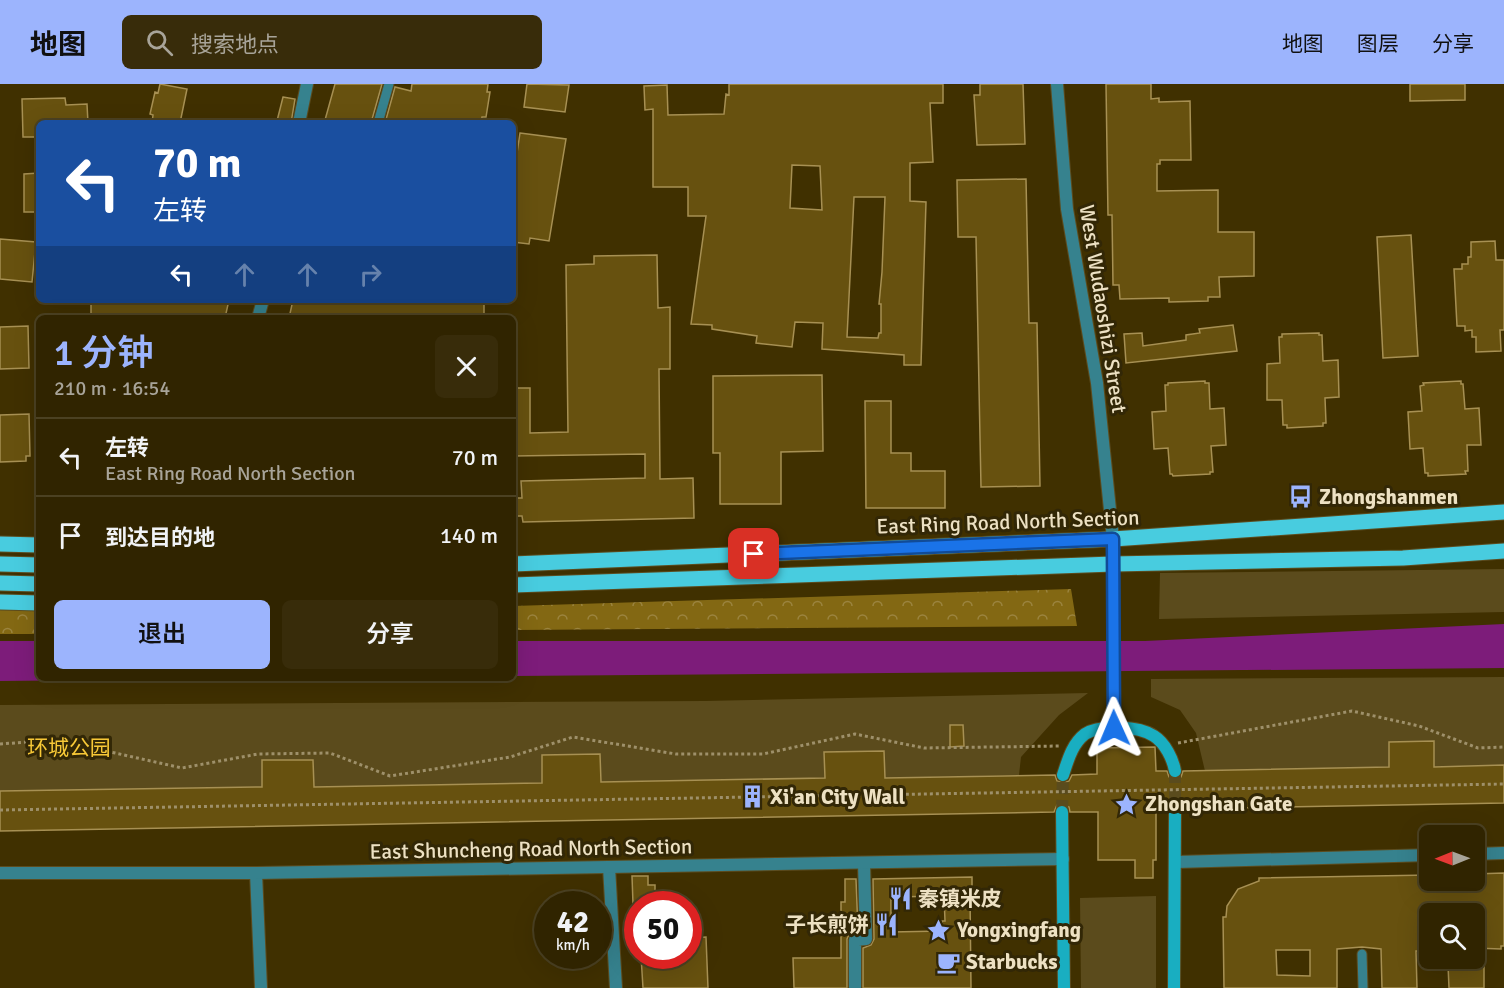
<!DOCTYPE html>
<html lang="zh">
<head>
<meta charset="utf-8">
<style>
	body { margin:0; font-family:Signika,"Noto Sans SC",sans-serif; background:#382c0a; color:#f1f3f6; height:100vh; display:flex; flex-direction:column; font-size:22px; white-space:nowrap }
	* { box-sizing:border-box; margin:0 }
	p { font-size:20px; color:#a8a499 }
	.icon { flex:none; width:33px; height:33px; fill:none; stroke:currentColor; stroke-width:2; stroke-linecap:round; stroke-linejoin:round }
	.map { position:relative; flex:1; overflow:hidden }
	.panel { position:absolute; left:36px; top:231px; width:480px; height:366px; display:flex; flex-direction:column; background:#302400; border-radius:9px; box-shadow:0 6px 24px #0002,0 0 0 2px #4b4122 }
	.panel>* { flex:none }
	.top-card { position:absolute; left:36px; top:36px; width:480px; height:183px; border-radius:9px; box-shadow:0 6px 24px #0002,0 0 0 2px #4b4122; background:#1a4fa0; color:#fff; overflow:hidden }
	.needle { width:39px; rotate:269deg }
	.buttons { position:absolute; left:1419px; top:741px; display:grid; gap:12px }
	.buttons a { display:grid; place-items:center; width:66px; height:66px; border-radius:9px; background:#302400; box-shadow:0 6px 24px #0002,0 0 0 2px #4b4122; font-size:30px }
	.speed { position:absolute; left:534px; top:807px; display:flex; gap:12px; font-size:30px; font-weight:700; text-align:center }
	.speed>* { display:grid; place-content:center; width:78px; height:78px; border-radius:50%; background:#302400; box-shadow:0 6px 24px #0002,0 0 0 2px #4b4122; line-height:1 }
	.speed small { font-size:15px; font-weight:400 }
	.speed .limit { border:9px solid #d22; background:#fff; color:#111 }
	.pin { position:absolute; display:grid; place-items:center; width:51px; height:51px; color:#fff; margin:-26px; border-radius:12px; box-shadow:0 3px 9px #0006 }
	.me { position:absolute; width:66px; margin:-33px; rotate:359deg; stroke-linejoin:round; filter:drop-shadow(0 0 4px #0008) }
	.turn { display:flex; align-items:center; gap:21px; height:126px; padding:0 18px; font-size:27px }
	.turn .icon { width:78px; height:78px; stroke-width:2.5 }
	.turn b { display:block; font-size:42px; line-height:51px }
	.lanes { display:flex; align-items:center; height:57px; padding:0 18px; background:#0003; justify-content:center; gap:30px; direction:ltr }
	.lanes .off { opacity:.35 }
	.round { display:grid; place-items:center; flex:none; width:63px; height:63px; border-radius:9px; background:#382c0a }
	.headline { display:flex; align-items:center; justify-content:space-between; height:102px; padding:0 18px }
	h1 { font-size:36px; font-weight:600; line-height:45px; color:#9cb4fd }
	.primary-button { display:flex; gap:12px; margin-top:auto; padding:12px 18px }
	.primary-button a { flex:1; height:69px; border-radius:9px; background:#9cb4fd; color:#111; font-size:24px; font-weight:600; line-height:69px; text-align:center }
	.primary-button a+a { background:#382c0a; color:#f1f3f6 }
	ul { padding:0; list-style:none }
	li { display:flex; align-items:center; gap:18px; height:78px; padding:0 18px; border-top:2px solid #4b4122 }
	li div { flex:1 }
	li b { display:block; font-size:22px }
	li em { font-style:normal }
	header { display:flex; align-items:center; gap:36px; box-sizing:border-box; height:84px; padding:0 30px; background:#9cb4fd; color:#111 }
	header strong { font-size:28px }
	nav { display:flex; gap:33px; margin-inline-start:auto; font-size:21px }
	.search { width:420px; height:54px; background:#382c0a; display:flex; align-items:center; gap:15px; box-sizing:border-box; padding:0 21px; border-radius:9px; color:#a8a499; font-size:22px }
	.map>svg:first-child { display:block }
</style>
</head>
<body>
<header>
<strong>地图</strong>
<div class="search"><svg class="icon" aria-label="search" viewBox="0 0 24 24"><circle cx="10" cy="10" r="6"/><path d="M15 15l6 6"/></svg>搜索地点</div>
<nav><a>地图</a><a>图层</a><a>分享</a></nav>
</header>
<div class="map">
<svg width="1504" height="904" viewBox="0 0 1504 904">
	<defs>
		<pattern id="forest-crowns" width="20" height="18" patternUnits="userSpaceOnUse" patternTransform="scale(1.5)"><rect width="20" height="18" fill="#836813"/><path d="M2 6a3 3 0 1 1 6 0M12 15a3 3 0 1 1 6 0" fill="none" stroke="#9b843f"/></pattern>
	</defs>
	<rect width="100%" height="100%" fill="#403000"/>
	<path fill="#5b4b1c" d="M1504,485V528L1159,535L1160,489Z
		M1504,593V681L1434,683V658L1389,683L1205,687L1196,649L1180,626L1151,613V595Z
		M1088,609L1059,631L1021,673L1019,691L885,694L884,667L824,668L825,694L601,698L600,670L542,671V699L314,703L313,676L262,677V703L0,707V621L705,617Z
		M1156,812V904H1081L1080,814Z"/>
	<path fill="url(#forest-crowns)" d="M1071,505L1077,542L513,546V522Z
		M0,523L39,525V550H0Z"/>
	<path fill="#7d1c7a" d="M1504,540V584L513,592V557H1145Z
		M0,557H39V594H295L0,597Z"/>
	<path fill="#67510f" stroke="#a79053" stroke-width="1.5" fill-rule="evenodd" d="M160,0L187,5L180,39H152L153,31L150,30L155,8L158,9Z
		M335,0H382L371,39H327L328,37L325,36Z
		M412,0H488L487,8H490L486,33H482L481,39H385L395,3L411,7Z
		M527,0L569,1L565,28L524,23Z
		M729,0H943V19H930L933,78L910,79V117L926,118L921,281H904V271L822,265L823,239L795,238L792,263L756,259L757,252L712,245V241L691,240L706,132H688V103H653V25L645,26L644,2L667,1L668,31L724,30L726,10L729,11ZM792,81L820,82L822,126L790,124ZM854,113H885L882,188L879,220H881V249H879L878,254L847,253Z
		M980,0H1023L1025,60L977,61L974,11H980Z
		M1106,0H1151V15L1159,14V18L1190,17L1191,76H1160V80H1157V107L1218,106V148H1254V192L1219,193L1220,213H1208V217L1169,218V214L1120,215L1119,201H1113L1112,131H1108Z
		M1410,0H1465V16L1410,17Z
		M283,13L295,15L291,39L277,37Z
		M65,14L66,21L87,20L88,39H39V53H23L22,15Z
		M520,49L566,55L549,157L530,154L529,160L513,158V96Z
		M39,89V128H24V90Z
		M1026,95L1029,239H1037L1040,402L981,403L976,153H958L957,96Z
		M1411,151L1418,272L1383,274L1377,153Z
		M0,155L36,158L32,198L0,195Z
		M1495,157L1496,176H1504V246H1500L1501,267L1476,268V253H1472V246L1465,247V242H1457L1454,185H1462V180H1468V173H1471V158Z
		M657,171L658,224L670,223V285H659L660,395L693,394L694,434L523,438L522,432H513V414H522L521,397L645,394V370L513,372V304H530V349L568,348L566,181L594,180V172Z
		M110,216H229L225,234H91V218H110Z
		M293,216H484V234H289Z
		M1233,241L1237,267L1126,279L1124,250L1142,249L1143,262L1186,256V251L1200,249L1199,245Z
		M28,242L29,284L0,285V243Z
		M1319,249V251H1322L1323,277L1338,276L1339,313L1325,314L1326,339H1323V342L1287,344V341H1283L1282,316H1267V280L1280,279L1279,253H1282V250Z
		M822,291L823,367L781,368V420H720V369H713V292Z
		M1205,297V299H1209L1210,325L1224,324L1226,361L1211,362L1213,388H1210V390L1173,392L1172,390H1170L1168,364L1154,365L1152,328L1166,327L1165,301H1168V299Z
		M1461,297V300H1463L1465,325L1479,324L1481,361H1467L1468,387H1465L1466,390L1428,392V389H1425L1423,364L1410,365L1408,328L1422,327L1420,302L1424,301L1423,299Z
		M865,317H891V369H911V387H945V424H866Z
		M29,330L30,372H26V377L0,378V331Z
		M950,641H963L964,662L950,663Z
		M1434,657V683L1504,681V719L1183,725L1180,718L1174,717L1168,720L1167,725H1156V776H1153V794H1135V776H1098V728H1070L1069,723L1062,720L1057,721L1054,728L0,747V707L262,703V676H313L314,703L542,699V671L600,670L601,698L825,694L824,668L884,667L885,694L1055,691L1057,697L1064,699L1069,697L1072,691L1097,690V664L1155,663L1156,687H1167L1169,693L1176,695L1181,693L1183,687L1389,683V658Z
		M1504,789V862H1501V865L1474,864V830H1430V867H1416L1417,904H1382L1381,865L1362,863L1337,865V904H1224L1223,833H1226L1227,822L1238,805L1259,797V794L1430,791V796H1474V790ZM1276,866H1310V892L1277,891Z
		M632,792H648V801H655V820H633Z
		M972,793V811H970L971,904H863V864L871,861L874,855L873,795ZM944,812L945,837H942V847L891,848V813Z
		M845,795H856L858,847L850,849L847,855V904H794L793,874H841V818H845Z
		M706,853L708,904H643L641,872H688V854Z
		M1484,880V904H1449L1448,881Z"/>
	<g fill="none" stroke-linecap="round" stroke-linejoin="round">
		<path stroke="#5a4b1d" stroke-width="12" stroke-dasharray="12 6" stroke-linecap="butt" d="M1175,687V725
			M1062,728L1063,691"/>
		<defs>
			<path id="service" d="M378,39L389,0
				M1362,870L1363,904"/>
			<path id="pedestrian" d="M855,904V856L866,855L864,779"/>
			<path id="minor" d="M609,783L616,904
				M256,789L261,904"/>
			<path id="tertiary" d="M1057,0L1067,125L1097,299L1113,455
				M299,39L307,0
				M258,234L263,216
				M1474,770L1504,769
				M1176,778L1430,771
				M0,789H256L1063,775"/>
			<path id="secondary" d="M1113,455L1114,644
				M1063,691C1068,676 1072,660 1085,650C1100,640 1139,642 1154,652C1165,659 1173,675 1175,687
				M1062,728L1064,904
				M1174,904L1175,725"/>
			<path id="primary" d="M0,460L39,461
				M0,480L39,481
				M513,480L1113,455L1504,428
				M0,499L39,500
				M513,501L1113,480L1403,474L1504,467
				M0,518L39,519"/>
		</defs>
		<use href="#service" stroke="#5c4c1f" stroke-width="11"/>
		<use href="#pedestrian" stroke="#5c4c1f" stroke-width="14"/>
		<use href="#minor" stroke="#5c4c1f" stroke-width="14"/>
		<use href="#tertiary" stroke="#5c4c1f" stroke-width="14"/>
		<use href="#secondary" stroke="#5c4c1f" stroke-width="14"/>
		<use href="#primary" stroke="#5c4c1f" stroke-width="17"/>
		<path stroke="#9e906a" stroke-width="3" stroke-dasharray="3 3" stroke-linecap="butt" d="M1178,659L1352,627L1419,642L1478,664L1504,663
			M0,660L57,656L182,684L258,670L330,669L390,692L510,673L573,653L676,670H763L855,650L924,664L1060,662
			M0,726L1504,700"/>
		<use href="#service" stroke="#36828e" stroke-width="9"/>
		<use href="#pedestrian" stroke="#36828e" stroke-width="12"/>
		<use href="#minor" stroke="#36828e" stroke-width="12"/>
		<use href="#tertiary" stroke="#36828e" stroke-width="12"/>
		<use href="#secondary" stroke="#19aec1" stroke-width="12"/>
		<use href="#primary" stroke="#48ccdf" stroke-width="15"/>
	</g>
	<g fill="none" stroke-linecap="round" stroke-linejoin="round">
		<defs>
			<path id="route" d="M754,470L1113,455L1114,644"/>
		</defs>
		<use href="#route" stroke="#114b97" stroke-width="15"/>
		<use href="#route" stroke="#1a73e8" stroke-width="10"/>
	</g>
	<defs>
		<symbol id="bus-bare" viewBox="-9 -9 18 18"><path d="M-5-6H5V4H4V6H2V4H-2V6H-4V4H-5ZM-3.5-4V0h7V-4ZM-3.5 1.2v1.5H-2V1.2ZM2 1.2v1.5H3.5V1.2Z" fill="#9cb4fd" stroke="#322706" stroke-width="2.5" paint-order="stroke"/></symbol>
		<symbol id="building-bare" viewBox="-9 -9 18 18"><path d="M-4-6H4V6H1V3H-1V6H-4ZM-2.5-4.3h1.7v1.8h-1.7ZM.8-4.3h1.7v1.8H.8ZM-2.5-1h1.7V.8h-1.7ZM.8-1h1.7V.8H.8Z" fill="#9cb4fd" stroke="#322706" stroke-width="2.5" paint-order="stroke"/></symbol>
		<symbol id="sight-bare" viewBox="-9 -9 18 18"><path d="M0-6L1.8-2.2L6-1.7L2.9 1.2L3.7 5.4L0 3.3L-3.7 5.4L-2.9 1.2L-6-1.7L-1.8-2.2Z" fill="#9cb4fd" stroke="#322706" stroke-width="2.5" paint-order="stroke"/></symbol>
		<symbol id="restaurant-bare" viewBox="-9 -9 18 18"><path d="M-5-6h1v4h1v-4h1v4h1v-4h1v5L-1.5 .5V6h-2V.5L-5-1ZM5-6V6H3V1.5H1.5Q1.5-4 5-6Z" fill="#9cb4fd" stroke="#322706" stroke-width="2.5" paint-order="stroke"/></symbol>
		<symbol id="cafe-bare" viewBox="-9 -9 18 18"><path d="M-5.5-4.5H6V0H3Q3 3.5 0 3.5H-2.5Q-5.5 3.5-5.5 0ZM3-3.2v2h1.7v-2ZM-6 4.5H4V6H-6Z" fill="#9cb4fd" stroke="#322706" stroke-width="2.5" paint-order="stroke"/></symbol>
	</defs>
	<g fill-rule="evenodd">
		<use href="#bus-bare" x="1284" y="396" width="33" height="33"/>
		<use href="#building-bare" x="736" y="696" width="33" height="33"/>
		<use href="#sight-bare" x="1110" y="704" width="33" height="33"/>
		<use href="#restaurant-bare" x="884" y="798" width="33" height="33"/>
		<use href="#restaurant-bare" x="870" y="824" width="33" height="33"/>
		<use href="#sight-bare" x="922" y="830" width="33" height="33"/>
		<use href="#cafe-bare" x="932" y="862" width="33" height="33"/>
	</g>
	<g text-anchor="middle" stroke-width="6" stroke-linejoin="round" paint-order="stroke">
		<g font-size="21" fill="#ede1c3" stroke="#322706">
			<text transform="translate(1103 225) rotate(81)" y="7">West Wudaoshizi Street</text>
			<text transform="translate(1008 438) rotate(-2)" y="7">East Ring Road North Section</text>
			<text transform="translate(531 765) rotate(-1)" y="7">East Shuncheng Road North Section</text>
		</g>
		<g font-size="21" font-weight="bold" fill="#ede1c3" stroke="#322706" text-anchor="start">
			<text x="1319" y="420">Zhongshanmen</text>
			<text x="770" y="720">Xi'an City Wall</text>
			<text x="1145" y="727">Zhongshan Gate</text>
			<text x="918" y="822">秦镇米皮</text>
			<text x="869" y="848" text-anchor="end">子长煎饼</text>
			<text x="957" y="853">Yongxingfang</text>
			<text x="966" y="885">Starbucks</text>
		</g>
		<g font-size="21" fill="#f7c837" stroke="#322706">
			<text x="69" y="671">环城公园</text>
		</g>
	</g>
</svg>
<div class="buttons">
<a><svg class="needle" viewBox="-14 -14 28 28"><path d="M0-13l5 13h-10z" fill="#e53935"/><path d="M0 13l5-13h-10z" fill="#a8a499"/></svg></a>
<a><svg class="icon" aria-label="search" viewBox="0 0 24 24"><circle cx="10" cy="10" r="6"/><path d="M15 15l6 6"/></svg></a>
</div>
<div class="speed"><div>42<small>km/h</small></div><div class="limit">50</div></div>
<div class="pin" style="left:754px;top:470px;background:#d93025"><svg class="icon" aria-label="arrive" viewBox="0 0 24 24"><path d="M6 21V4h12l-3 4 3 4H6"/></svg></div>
<svg class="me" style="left:1114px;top:644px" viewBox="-20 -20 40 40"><path d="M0-17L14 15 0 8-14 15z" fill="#1a73e8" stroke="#fff" stroke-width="4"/></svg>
<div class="top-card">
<div class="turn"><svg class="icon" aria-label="left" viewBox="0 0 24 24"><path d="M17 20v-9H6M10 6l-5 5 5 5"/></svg><div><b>70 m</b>左转</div></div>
<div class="lanes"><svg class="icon" aria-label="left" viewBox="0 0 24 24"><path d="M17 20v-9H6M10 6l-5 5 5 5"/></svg><svg class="icon off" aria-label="ahead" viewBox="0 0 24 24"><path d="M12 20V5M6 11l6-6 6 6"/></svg><svg class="icon off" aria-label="ahead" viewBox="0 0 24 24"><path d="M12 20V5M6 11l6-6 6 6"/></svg><svg class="icon off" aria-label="right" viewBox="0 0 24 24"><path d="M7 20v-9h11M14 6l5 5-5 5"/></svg></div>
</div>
<section class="panel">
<div class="headline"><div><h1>1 分钟</h1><p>210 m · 16:54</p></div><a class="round"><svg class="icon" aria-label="close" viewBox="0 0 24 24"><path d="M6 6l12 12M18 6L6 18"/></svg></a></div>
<ul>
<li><svg class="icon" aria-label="left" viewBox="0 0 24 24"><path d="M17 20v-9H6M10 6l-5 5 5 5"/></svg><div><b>左转</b><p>East Ring Road North Section</p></div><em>70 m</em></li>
<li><svg class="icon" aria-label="arrive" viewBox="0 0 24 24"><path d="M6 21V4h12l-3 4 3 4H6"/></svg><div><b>到达目的地</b></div><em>140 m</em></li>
</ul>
<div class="primary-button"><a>退出</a><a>分享</a></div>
</section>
</div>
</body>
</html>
